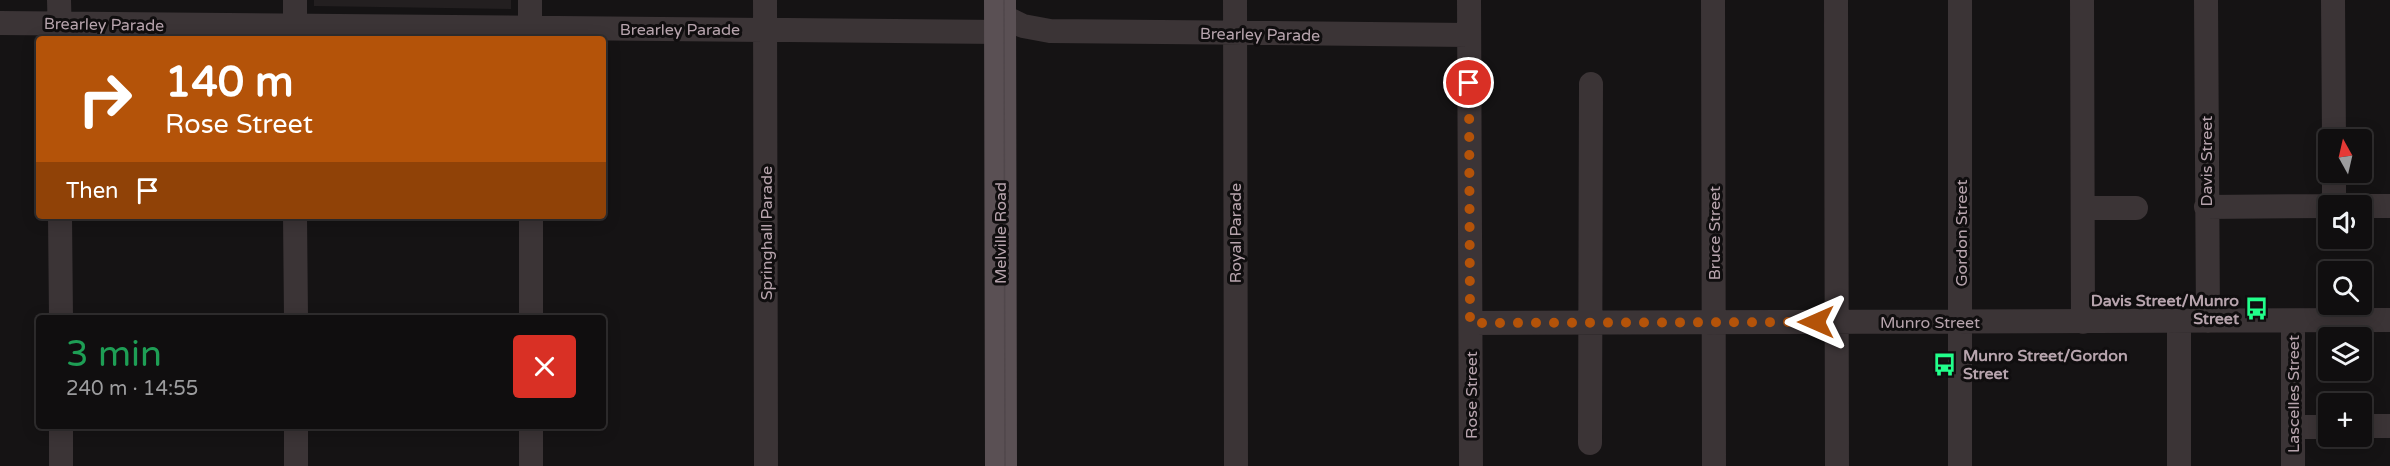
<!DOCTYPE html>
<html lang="en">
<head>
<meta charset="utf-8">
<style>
	body { margin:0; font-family:"Varela Round",sans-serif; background:#191718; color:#f1f3f6; height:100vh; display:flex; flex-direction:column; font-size:22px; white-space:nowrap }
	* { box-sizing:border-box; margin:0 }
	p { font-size:20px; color:#9c9c9e }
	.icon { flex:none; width:33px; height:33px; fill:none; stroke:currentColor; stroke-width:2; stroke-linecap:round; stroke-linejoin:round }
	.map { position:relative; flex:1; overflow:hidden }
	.panel { position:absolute; left:36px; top:315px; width:570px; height:114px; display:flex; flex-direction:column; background:#100e0f; border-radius:6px; box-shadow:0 3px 15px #0003,0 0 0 2px #302e2f }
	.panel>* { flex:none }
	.guide { position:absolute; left:36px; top:36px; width:570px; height:183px; border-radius:6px; box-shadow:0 3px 15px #0003,0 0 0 2px #302e2f; background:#b45309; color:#fff; overflow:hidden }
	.needle { width:39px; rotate:352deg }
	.fabs { position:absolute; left:2318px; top:129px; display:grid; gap:12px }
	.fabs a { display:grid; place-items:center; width:54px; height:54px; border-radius:6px; background:#100e0f; box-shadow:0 3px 15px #0003,0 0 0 2px #302e2f; font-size:30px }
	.pin { position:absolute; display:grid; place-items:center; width:51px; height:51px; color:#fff; margin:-26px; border:3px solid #fff; border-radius:50%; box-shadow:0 2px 6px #0007 }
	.me { position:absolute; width:66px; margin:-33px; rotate:270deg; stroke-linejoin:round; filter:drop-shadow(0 0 4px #0008) }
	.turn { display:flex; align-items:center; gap:21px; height:126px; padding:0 30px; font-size:27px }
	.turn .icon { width:78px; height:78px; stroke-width:2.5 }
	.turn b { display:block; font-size:42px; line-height:51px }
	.then { display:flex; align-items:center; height:57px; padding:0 30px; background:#0003; gap:12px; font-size:22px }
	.round { display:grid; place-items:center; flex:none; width:63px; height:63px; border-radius:6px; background:#191718 }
	.headline { display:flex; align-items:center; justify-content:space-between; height:102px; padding:0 30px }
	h1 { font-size:36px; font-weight:600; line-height:45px; color:#1e9e55 }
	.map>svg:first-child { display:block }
</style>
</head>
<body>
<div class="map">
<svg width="2390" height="466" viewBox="0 0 2390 466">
	<rect width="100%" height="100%" fill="#151314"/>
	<path fill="#231f20" d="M314,0H511V9L314,6Z"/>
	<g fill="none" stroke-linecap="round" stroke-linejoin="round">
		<path stroke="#3b3436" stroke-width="24" d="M59,0L60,39
			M295,0V39
			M530,0V39
			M765,0L766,466
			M1235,0L1236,466
			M1469,0L1471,466
			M1713,0L1714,466
			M1836,0L1837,466
			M1960,0V466
			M2082,0L2083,322
			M2206,0L2208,321
			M2333,0L2334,140
			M1000,15L1023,26L1050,31L1469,35
			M0,23L1000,32
			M2334,172V206
			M2361,206H2390
			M2206,207L2328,206
			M2083,208H2136
			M60,216L61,318
			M295,216L296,318
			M531,216V318
			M2179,321V466
			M2293,321V466
			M1471,323L2390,320
			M61,426V466
			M296,426V466
			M531,426V466
			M2361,426H2390
			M2293,427H2328
			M1590,443L1591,84"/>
		<path stroke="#5a5054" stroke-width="32" d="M1000,0L1001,466"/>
		<path stroke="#50474b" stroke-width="1.5" d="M1004,0L1005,466"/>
	</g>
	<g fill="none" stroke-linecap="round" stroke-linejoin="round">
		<path stroke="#b45309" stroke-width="10" stroke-dasharray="0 18" d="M1469,83L1470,323L1816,322"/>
	</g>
	<defs>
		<symbol id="bus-bare" viewBox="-9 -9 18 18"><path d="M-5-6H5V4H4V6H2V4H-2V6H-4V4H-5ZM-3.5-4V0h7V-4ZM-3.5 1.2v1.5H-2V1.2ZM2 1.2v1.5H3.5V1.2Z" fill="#22ff8b" stroke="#100e0f" stroke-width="2.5" paint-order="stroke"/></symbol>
	</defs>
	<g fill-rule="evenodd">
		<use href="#bus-bare" x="2240" y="292" width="33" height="33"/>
		<use href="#bus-bare" x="1928" y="348" width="33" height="33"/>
	</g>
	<g text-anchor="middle" stroke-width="6" stroke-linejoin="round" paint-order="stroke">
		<g font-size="16" fill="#b7a4ad" stroke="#100e0f">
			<text transform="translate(104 24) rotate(1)" y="6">Brearley Parade</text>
			<text x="680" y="35">Brearley Parade</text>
			<text transform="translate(1260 34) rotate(1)" y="6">Brearley Parade</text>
			<text transform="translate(2206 161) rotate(-90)" y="6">Davis Street</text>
			<text transform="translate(766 233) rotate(-90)" y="6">Springhall Parade</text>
			<text transform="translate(1000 233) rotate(-90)" y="6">Melville Road</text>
			<text transform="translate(1235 233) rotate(-90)" y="6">Royal Parade</text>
			<text transform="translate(1714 233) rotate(-90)" y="6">Bruce Street</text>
			<text transform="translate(1961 233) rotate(-90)" y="6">Gordon Street</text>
			<text x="1930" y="328">Munro Street</text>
			<text transform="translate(2293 394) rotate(-90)" y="6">Lascelles Street</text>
			<text transform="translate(1471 395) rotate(-90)" y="6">Rose Street</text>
		</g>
		<g font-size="16" font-weight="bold" fill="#b7a4ad" stroke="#100e0f" text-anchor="end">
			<text x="2239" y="306">Davis Street/Munro<tspan x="2239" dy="18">Street</tspan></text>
			<text x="1963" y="361" text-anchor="start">Munro Street/Gordon<tspan x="1963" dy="18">Street</tspan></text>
		</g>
	</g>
</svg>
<div class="fabs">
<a><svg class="needle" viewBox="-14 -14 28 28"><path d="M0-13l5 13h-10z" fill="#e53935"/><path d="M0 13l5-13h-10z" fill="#9c9c9e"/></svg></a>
<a><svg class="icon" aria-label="sound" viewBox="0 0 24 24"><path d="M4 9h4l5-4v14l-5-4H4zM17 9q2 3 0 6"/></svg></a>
<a><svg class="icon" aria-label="search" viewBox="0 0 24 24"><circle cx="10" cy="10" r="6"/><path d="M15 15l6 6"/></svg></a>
<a><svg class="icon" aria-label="layers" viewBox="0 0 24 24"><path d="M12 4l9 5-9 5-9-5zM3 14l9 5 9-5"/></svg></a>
<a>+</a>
</div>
<div class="pin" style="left:1469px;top:83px;background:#d93025"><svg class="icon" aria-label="arrive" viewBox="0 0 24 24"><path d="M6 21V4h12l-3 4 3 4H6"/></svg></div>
<svg class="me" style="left:1816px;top:322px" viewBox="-20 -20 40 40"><path d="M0-17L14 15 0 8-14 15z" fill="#b45309" stroke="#fff" stroke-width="4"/></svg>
<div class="guide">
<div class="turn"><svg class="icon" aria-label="right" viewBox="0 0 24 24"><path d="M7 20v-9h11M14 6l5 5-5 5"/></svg><div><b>140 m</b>Rose Street</div></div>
<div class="then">Then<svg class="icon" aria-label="arrive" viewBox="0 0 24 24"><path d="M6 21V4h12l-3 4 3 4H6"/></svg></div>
</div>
<section class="panel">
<div class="headline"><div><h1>3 min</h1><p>240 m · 14:55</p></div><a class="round" style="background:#d93025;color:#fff"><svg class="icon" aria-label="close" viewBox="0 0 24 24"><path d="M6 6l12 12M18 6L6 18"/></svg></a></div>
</section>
</div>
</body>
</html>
